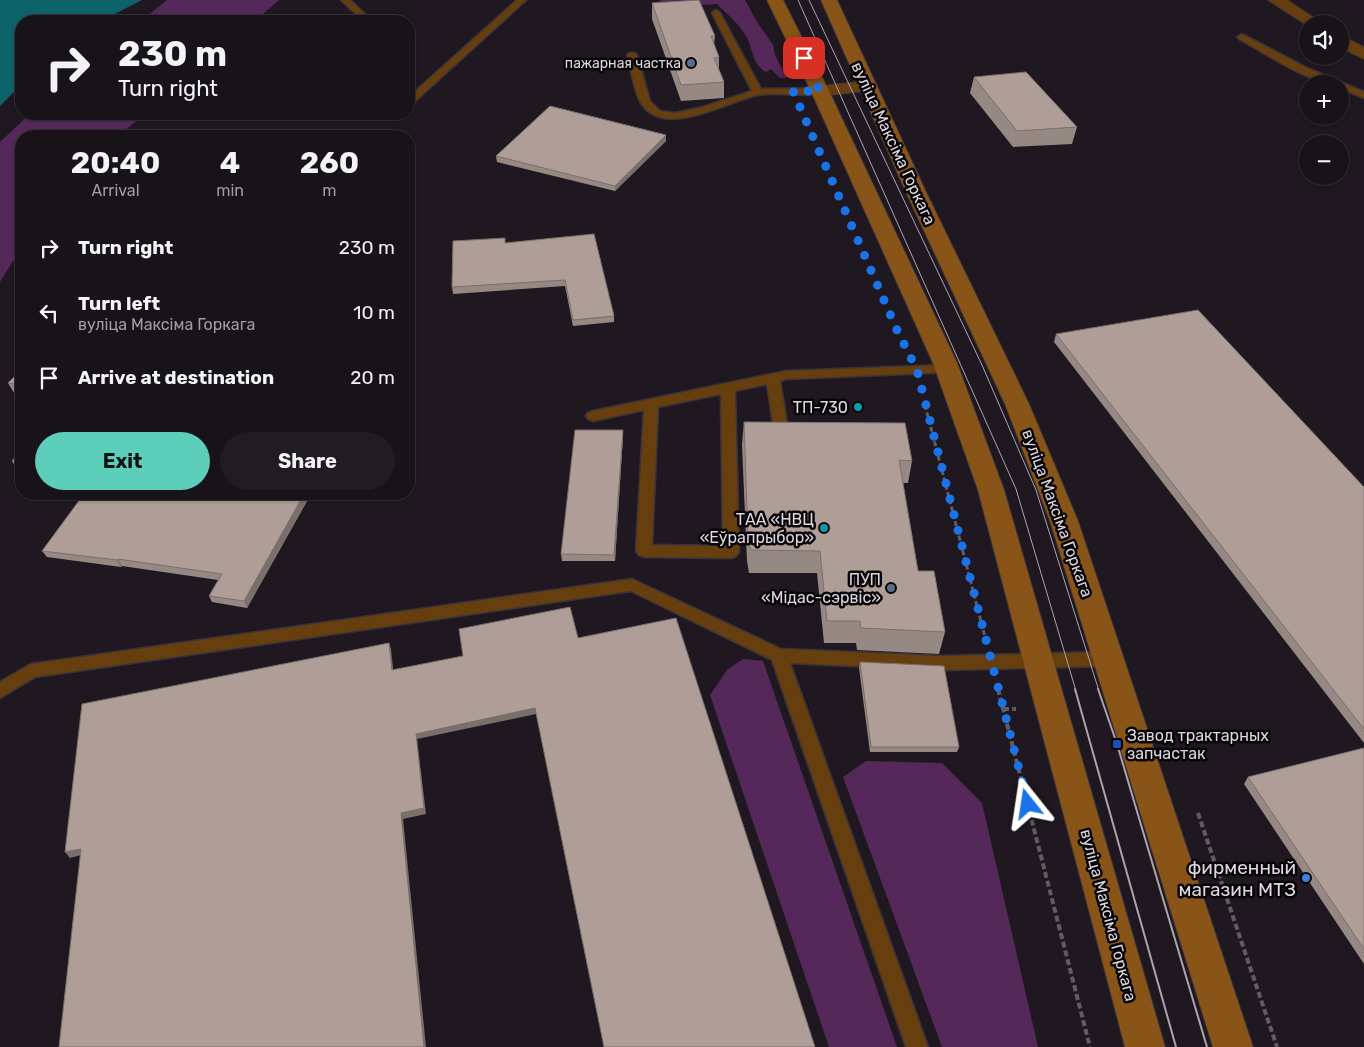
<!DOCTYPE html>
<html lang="en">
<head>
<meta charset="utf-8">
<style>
	body { margin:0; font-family:Rubik,sans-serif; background:#211b22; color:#f1f3f6; height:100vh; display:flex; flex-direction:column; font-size:19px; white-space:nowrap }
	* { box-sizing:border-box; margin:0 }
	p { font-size:16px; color:#9f9ea2 }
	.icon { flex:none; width:28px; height:28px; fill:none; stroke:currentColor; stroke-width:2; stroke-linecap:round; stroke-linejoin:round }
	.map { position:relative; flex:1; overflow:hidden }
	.sheet { position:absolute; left:15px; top:130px; width:400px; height:370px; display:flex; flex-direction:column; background:#181219; border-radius:20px; box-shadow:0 1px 4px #0004,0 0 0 1px #363238 }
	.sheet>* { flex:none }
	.hud { position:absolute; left:15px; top:15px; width:400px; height:105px; border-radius:20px; box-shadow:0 1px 4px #0004,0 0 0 1px #363238; background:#181219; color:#f1f3f6; overflow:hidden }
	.fabs { position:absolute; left:1299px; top:15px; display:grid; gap:10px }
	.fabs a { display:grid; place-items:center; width:50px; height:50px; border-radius:50%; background:#181219; box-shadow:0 1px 4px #0004,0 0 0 1px #363238; font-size:25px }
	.pin { position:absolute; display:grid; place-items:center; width:42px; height:42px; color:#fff; margin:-21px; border-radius:10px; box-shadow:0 2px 8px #0006 }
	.me { position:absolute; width:55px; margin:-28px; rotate:345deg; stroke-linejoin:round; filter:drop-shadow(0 0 4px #0008) }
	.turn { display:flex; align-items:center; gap:18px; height:105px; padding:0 20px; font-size:22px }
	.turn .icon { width:65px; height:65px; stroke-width:2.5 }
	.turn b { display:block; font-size:35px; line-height:42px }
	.eta { display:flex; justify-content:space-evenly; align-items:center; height:85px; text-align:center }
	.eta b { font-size:30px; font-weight:700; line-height:35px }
	.cta { display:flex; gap:10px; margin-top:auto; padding:10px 20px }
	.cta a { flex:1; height:58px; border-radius:30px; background:#5cceba; color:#111; font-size:20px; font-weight:700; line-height:58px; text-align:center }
	.cta a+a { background:#211b22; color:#f1f3f6 }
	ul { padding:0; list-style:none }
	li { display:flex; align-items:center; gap:15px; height:65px; padding:0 20px }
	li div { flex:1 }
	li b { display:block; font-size:19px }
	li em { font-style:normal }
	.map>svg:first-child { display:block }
</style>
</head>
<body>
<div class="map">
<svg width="1364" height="1047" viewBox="0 0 1364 1047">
	<rect width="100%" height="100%" fill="#201821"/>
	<path fill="#55285a" d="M167,0H279L255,21H141Z
		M661,0H745L757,22L773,45L775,55L787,78H780L771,69L766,72C750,63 754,46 744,33C737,22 726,13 717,4L654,8Z
		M30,114H145L118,136H21V248L0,282V142Z
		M743,659L763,661L897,1047H829L710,695L727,670Z
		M866,761L942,763L982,803L1038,1047H942L843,777Z"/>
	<path fill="#0c636a" d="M0,0H142L101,21H21V85L0,106Z"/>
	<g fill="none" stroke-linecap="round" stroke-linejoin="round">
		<defs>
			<path id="lane" d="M341,0H350L372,21H363Z
				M517,0H526L412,104L409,105V97Z
				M716,10L720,13L761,89L820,88L823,89V93C802,98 779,91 758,95C728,101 663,140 641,103C634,92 631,68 627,55L629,53H635L637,55L650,101L660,111L675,113L703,107L752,91L712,13Z
				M1242,34L1307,68L1364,92V98L1340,88V84C1309,84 1267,54 1239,39L1237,37Z
				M947,365L954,369L952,372L787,379L780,381L787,423L785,426H775L773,423L767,384L735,391L739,552L736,556L731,558L644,557L639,555L636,551L644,410L593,421L588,419L586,416L588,413L593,411L786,371ZM721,394L723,546L652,545L658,407Z
				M632,579L781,649L941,656L1108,652L1114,654L1116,659L1114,664L1108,666L941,670L790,663L928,1047H906L772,660L631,591L35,677L0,698V682L31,664Z"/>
			<path id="street" d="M1268,0H1287L1323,24H1308V26Z
				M1340,35L1364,47V59L1340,47Z
				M868,81L874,82L877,86L874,90L820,96L814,95L811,91L814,87L820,86Z"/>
			<path id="secondary" d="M767,0H783L829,91L957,363L1004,490L1165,1047H1125L978,490L933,363L811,91Z
				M821,0H837L926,192L1029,404L1078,521L1253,1047H1213L1050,521L1005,404L906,192Z"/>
		</defs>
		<use href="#lane" stroke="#3a333b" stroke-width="3"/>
		<use href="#street" stroke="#3a333b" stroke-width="2"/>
		<use href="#secondary" stroke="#3a333b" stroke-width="2"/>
		<path stroke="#625b63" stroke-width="2.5" stroke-dasharray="4 2" stroke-linecap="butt" d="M925,404L926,407"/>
		<path stroke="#625b63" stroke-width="3" stroke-dasharray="5 2.5" stroke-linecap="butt" d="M925,405L985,637
			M997,687L998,691"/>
		<path stroke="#625b63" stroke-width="4" stroke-dasharray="6 3" stroke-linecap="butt" d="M998,689L1090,1047
			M1003,709H1016
			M1198,813L1277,1047"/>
		<use href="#lane" fill="#673e0e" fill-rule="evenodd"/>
		<use href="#street" fill="#673e0e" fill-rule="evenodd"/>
		<use href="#secondary" fill="#895418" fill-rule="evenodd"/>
		<path stroke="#aba4ac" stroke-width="1" d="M798,0L1016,489L1076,691
			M809,0L982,365L1036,490L1099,691"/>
		<path stroke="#aba4ac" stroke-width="2" d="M1075,689L1176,1047
			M1098,689L1117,744L1207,1047"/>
	</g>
	<path fill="#968883" d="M652,3L715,36L714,45L719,57V69L724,82V98L681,101L652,19Z
		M974,77L1077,127L1072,144L1013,147L970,93Z
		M666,135V141L615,191L497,162L496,156Z
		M594,234L614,316V322L573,326L565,286L453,294L452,287L506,243Z
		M1056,334L1364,487V743L1054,342Z
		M21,370V394L14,393L8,383Z
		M744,422L912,461L908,483H903L918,571L945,632L939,654L857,650L856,643H824L817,573H749L747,561L742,445Z
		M623,436L615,561H562L561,554Z
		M21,450V469L16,468L12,461Z
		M84,494H311L247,608L212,602L209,596L218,580L122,566L121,567L47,557L42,551Z
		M860,662L959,747L957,752H870L859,668Z
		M1364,748V964L1244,784L1248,777Z"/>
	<path fill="#7a6f6a" d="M666,135V141L615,191V186Z
		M623,430V436L615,561L614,555Z
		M304,494H311L247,608L244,601Z
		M118,559L122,566L121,567L117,560Z
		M389,643L391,649L394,677L392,670Z
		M535,708L536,714L417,739L426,814L403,819L426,1047H424L401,813L416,734Z
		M81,849L85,854L70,858L65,852Z"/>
	<path fill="#af9e98" stroke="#7a6f6a" d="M699,0L715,36H711L719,57L714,58L724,82L681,85L652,3Z
		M1026,72L1077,127L1017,131L974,77Z
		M550,106L666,135L615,186L496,156Z
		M594,234L614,316L573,320L565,280L452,287L453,241L505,238V243Z
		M1198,310L1364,487V729L1056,334Z
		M21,370V385L8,383Z
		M744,422L905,423L912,461L899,460L918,571H934L945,632L861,628L860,621H827L820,551L751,550L748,539Z
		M575,430H623L614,555L561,554Z
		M21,450V462L12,461Z
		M84,494H304L244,601L209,596L222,574L118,559L117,560L42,551Z
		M570,607L578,638L676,618L815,1047H604L535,708L416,734L424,808L401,813L424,1047H59L81,849L65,852L82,704L389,643L392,670L463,656L459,629Z
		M860,662L944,666L959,747H871Z
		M1364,748V949L1248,777Z"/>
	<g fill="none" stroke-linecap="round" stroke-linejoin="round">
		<path stroke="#1a73e8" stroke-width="9" stroke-dasharray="0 16.2" d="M804,58L820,91H793L897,330L917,370L1028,804"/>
	</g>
	<g fill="#5c6f8a" stroke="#080508" stroke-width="2">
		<circle cx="691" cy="63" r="5"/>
		<circle cx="891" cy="588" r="5"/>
	</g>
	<g fill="#0f9aa8" stroke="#080508" stroke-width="2">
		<circle cx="858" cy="407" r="5"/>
		<circle cx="824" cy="528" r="5"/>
	</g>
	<rect fill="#1a4fb4" stroke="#080508" stroke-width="2" x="1112" y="739" width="10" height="10" rx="2.5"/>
	<circle fill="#3f7fe0" stroke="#080508" stroke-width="2" cx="1306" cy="878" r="5"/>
	<g text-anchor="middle" stroke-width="5" stroke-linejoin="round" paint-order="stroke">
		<g font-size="14" fill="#ddd7de" stroke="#080508" text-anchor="end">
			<text x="681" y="68">пажарная частка</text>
		</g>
		<g font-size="16" fill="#ddd7de" stroke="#080508">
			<text transform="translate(894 143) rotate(65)" y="6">вуліца Максіма Горкага</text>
			<text transform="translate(1058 513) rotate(70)" y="6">вуліца Максіма Горкага</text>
			<text transform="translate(1109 915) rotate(75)" y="6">вуліца Максіма Горкага</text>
		</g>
		<g font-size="16" fill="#ddd7de" stroke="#080508" text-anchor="end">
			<text x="848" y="413">ТП-730</text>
			<text x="814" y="525">ТАА «НВЦ<tspan x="814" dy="18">«Еўрапрыбор»</tspan></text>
			<text x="881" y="585">ПУП<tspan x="881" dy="18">«Мідас-сэрвіс»</tspan></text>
			<text x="1127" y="741" text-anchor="start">Завод трактарных<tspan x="1127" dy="18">запчастак</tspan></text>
		</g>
		<g font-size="19" fill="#ddd7de" stroke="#080508" text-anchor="end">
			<text x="1296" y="874">фирменный<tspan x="1296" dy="22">магазин МТЗ</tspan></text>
		</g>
	</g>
</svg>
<div class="fabs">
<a><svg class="icon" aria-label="sound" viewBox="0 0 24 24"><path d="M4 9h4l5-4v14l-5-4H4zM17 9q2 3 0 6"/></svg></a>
<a>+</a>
<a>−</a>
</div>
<div class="pin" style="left:804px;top:58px;background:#d93025"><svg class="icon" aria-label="arrive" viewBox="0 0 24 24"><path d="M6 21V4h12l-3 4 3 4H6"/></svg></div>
<svg class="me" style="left:1028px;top:804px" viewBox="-20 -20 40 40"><path d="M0-17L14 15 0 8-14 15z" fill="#1a73e8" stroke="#fff" stroke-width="4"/></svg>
<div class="hud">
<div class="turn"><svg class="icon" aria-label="right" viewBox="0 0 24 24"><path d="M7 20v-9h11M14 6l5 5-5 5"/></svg><div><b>230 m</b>Turn right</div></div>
</div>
<section class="sheet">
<div class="eta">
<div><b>20:40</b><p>Arrival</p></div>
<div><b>4</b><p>min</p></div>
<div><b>260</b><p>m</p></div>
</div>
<ul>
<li><svg class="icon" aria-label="right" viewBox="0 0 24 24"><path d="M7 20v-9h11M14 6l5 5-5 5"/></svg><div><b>Turn right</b></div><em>230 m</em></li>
<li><svg class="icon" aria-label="left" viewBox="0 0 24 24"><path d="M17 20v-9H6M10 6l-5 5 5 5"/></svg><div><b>Turn left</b><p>вуліца Максіма Горкага</p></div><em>10 m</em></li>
<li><svg class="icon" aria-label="arrive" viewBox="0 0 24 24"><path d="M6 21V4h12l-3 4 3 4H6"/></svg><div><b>Arrive at destination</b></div><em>20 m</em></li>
</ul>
<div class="cta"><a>Exit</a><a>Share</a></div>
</section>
</div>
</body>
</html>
